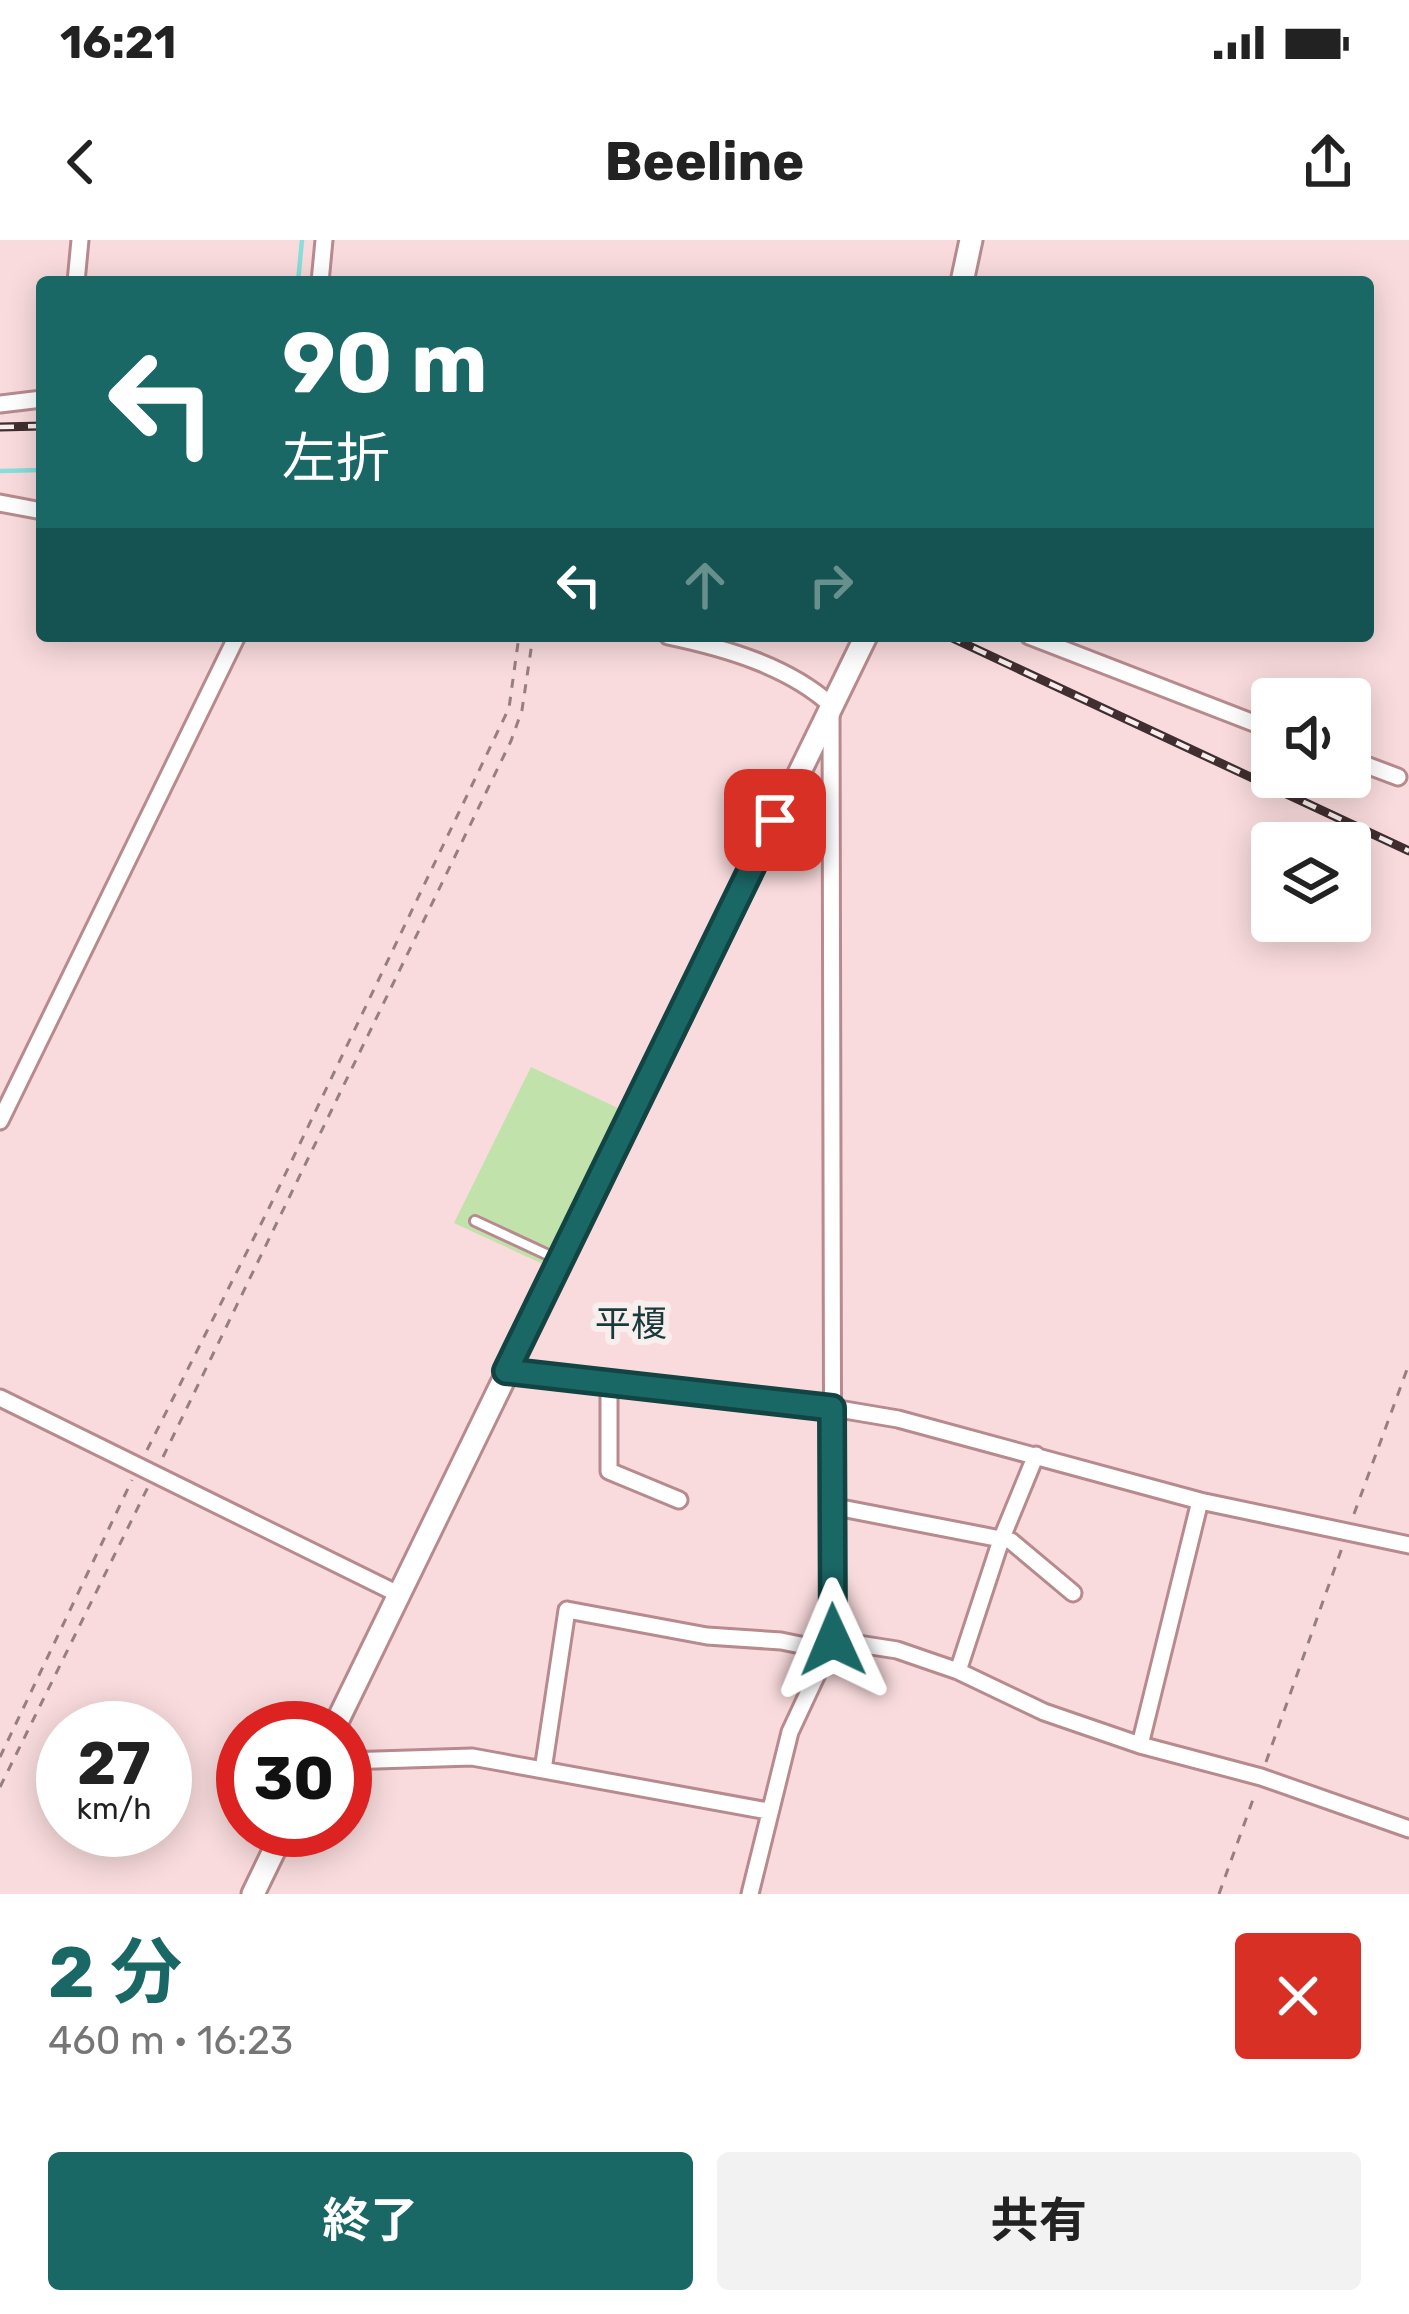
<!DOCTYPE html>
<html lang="ja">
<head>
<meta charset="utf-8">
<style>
	body { margin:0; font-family:Rubik,"Noto Sans JP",sans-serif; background:#f2f2f2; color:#222; height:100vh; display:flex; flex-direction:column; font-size:45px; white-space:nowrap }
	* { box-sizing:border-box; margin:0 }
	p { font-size:39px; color:#767676 }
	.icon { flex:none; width:66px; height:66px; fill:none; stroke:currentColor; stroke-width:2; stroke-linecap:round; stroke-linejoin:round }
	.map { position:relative; height:1654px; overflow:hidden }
	.side { display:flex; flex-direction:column; background:#fff; flex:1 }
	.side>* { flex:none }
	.banner { position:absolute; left:36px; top:36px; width:1338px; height:366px; border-radius:12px; box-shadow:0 6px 30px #0003; background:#1a6866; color:#fff; overflow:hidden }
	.fabs { position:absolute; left:1251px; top:438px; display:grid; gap:24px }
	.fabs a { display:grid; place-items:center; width:120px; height:120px; border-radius:12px; background:#fff; box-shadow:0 6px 30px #0003; font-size:60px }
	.speed { position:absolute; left:36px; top:1461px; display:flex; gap:24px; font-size:60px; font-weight:700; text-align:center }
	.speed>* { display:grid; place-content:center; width:156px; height:156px; border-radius:50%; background:#fff; box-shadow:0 6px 30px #0003; line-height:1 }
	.speed small { font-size:30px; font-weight:400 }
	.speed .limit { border:18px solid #d22; background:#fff; color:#111 }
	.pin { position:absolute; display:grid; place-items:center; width:102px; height:102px; color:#fff; margin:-51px; border-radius:24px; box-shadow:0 6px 18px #0006 }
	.me { position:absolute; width:132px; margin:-66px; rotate:359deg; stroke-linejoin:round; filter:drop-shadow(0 0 9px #0008) }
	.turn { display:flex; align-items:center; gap:42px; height:252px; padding:0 48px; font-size:54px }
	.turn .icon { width:156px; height:156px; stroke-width:2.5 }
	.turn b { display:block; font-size:84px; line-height:102px }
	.lanes { display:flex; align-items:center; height:114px; padding:0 48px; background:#0003; justify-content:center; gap:60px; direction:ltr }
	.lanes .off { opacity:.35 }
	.round { display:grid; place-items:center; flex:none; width:126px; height:126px; border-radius:12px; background:#f2f2f2 }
	.overview { display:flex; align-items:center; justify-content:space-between; height:204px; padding:0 48px }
	h1 { font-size:72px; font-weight:700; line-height:90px; color:#1a6866 }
	.cta { display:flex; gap:24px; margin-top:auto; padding:24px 48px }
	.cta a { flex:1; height:138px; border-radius:12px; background:#1a6866; color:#fff; font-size:48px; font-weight:700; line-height:138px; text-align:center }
	.cta a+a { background:#f2f2f2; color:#222 }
	.status { display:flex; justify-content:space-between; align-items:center; height:84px; padding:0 60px; background:#fff; direction:ltr }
	.status svg { height:33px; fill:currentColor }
	header { display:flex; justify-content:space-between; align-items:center; height:156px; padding:0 48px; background:#fff; font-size:54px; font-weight:700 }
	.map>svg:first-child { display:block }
</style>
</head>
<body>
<div class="status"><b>16:21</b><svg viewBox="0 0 49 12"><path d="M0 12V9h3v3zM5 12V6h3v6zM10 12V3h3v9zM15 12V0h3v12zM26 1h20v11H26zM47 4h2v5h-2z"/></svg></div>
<header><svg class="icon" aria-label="back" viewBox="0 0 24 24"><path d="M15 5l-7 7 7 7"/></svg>Beeline<svg class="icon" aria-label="share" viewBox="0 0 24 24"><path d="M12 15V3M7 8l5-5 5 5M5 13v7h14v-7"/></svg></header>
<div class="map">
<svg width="1409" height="1654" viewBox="0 0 1409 1654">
	<rect width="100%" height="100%" fill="#f9dbdd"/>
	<path fill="#c1e2aa" d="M531,827L620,869L545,1025L454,983Z"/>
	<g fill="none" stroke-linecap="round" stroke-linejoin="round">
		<path stroke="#87dedb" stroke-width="4.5" d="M298,42L302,0
			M0,231L42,230"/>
		<defs>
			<path id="lane" d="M475,981L559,1020"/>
			<path id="street" d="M76,42L80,0
				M320,42L324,0
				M0,164L42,159
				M0,263L42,271
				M668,396C725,408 788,426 831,465L833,1400L790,1492L750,1654
				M1029,396L1272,490
				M1350,519L1398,537
				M0,881L237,396
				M507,1131L833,1168L898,1179L1200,1261L1409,1305
				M609,1143V1231L679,1260
				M0,1158L398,1354
				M831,1266L1011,1301L1073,1353
				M833,1400L897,1410L958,1431L1044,1472L1140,1505L1261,1537L1409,1589
				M958,1431L1001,1300L1036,1215
				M1140,1505L1200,1261
				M345,1521L472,1517L768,1571
				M543,1530L567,1370L707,1396L781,1401L825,1410"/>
			<path id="secondary" d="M962,42L971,0
				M334,1488L866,396
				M253,1654L284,1590"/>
		</defs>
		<use href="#lane" stroke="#b78a8e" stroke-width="14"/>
		<use href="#street" stroke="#b78a8e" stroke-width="21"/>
		<use href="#secondary" stroke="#b78a8e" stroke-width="27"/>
		<path stroke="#977f81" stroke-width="3" stroke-dasharray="9 9" stroke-linecap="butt" d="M147,1210L270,966L509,468L519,396
			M163,1217L511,501L522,470L533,396
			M1354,1274L1409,1124
			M0,1517L132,1240
			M1266,1522L1343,1305
			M0,1547L148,1247
			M1219,1654L1255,1554"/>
		<use href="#lane" stroke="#fff" stroke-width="8"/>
		<use href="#street" stroke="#fff" stroke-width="15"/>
		<use href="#secondary" stroke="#fff" stroke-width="21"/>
		<defs>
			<path id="rail" d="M0,187L42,186
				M948,396L1409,611"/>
		</defs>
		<use href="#rail" stroke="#402e30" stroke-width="9"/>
		<use href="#rail" stroke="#f8eeee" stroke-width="4.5" stroke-dasharray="14" stroke-linecap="butt"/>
	</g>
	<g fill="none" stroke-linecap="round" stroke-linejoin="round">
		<defs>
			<path id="route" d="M775,580L506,1131L832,1168L833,1400"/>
		</defs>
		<use href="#route" stroke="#114442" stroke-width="30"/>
		<use href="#route" stroke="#1a6866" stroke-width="21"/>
	</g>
	<g text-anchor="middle" stroke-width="12" stroke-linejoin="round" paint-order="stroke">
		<g font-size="36" fill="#183a3a" stroke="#f8eeee">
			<text x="631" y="1096">平榎</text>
		</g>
	</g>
</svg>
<div class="fabs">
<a><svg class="icon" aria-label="sound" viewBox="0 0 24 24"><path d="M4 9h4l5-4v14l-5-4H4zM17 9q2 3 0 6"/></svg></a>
<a><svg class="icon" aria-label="layers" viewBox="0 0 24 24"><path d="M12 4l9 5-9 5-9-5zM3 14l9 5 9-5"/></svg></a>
</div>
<div class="speed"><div>27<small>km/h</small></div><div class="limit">30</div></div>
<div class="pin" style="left:775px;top:580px;background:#d93025"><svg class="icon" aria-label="arrive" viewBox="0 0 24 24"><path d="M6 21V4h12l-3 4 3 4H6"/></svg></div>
<svg class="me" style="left:833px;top:1400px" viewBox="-20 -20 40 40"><path d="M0-17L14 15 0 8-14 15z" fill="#1a6866" stroke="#fff" stroke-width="4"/></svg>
<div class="banner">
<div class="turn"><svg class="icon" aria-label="left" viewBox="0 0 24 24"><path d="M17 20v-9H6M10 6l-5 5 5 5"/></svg><div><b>90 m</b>左折</div></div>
<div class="lanes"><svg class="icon" aria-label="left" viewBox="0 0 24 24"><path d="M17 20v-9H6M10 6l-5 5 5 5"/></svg><svg class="icon off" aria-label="ahead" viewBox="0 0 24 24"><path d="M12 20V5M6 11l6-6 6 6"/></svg><svg class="icon off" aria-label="right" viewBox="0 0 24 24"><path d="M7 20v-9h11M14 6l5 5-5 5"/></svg></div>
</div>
</div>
<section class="side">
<div class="overview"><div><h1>2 分</h1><p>460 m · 16:23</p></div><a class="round" style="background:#d93025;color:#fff"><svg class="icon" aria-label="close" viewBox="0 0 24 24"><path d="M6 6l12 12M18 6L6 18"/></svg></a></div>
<div class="cta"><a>終了</a><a>共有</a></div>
</section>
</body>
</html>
